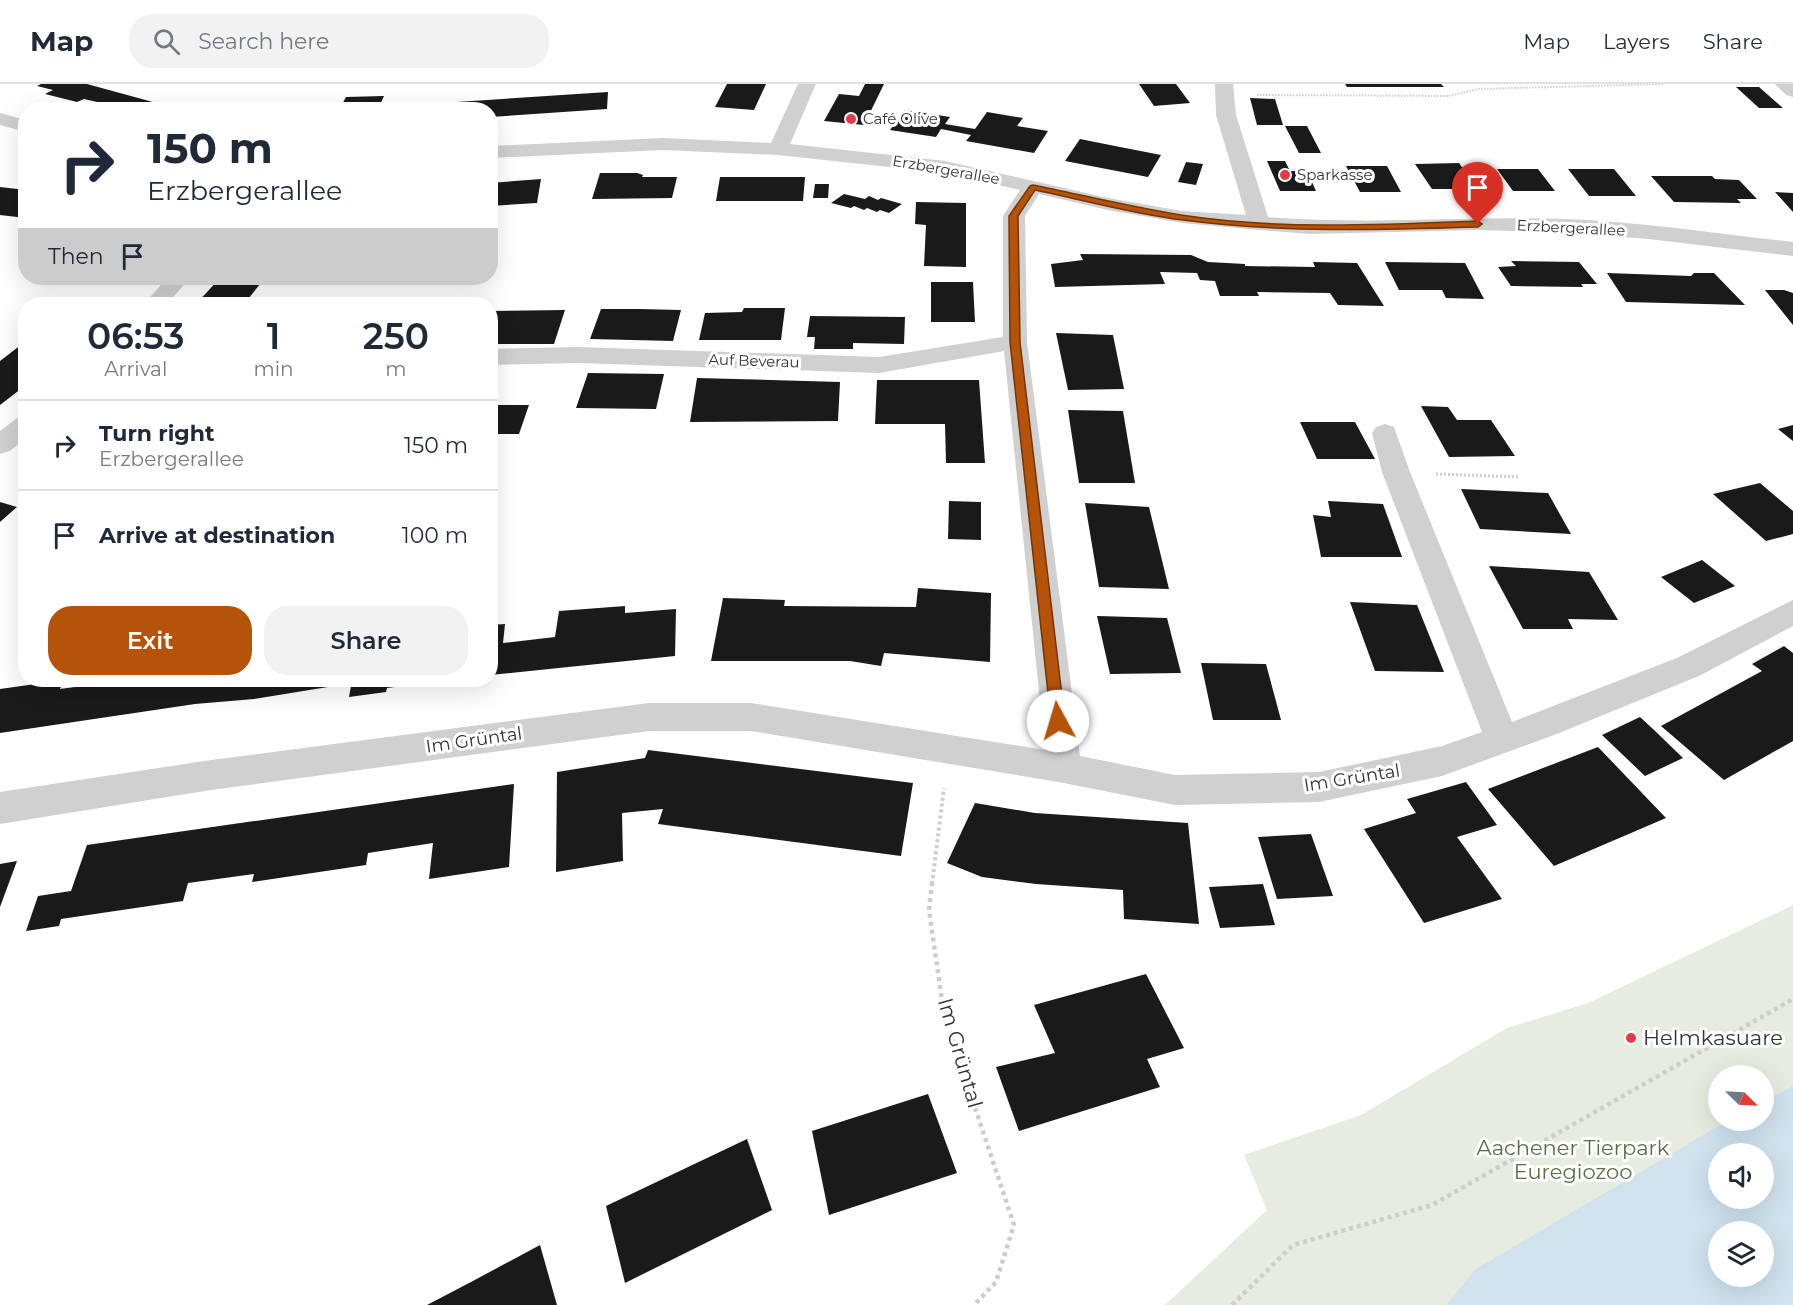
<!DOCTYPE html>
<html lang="en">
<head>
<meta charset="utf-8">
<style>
	body { margin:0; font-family:Montserrat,sans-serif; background:#f2f2f3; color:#1f2937; height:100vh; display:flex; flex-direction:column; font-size:22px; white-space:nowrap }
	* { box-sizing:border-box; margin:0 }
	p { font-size:20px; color:#747a83 }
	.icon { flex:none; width:33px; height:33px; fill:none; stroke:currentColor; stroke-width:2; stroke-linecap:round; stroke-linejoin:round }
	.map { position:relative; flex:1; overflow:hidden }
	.details { position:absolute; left:18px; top:213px; width:480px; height:390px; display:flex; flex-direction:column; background:#fff; border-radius:24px; box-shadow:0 6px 24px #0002 }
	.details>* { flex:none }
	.banner { position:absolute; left:18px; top:18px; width:480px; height:183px; border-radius:24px; box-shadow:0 6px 24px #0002; background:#fff; color:#1f2937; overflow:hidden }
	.needle { width:39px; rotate:114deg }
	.tools { position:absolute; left:1708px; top:981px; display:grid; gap:12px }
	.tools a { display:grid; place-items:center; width:66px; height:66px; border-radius:50%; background:#fff; box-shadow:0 6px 24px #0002; font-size:30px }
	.pin { position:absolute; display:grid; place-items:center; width:51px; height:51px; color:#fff; margin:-62px -26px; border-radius:50% 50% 50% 0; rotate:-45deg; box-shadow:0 0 6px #0007 }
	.pin .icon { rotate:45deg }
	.me { position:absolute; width:66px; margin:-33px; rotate:354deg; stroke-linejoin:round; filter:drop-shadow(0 0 4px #0008) }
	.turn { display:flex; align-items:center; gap:21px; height:126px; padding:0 30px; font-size:27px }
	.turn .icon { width:78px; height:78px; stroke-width:2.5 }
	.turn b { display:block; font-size:42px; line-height:51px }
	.then { display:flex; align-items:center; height:57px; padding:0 30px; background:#0003; gap:12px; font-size:22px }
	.eta { display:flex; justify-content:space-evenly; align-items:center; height:102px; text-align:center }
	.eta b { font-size:36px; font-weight:600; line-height:42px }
	.cta { display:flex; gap:12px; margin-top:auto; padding:12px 30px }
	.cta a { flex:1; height:69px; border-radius:24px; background:#b45309; color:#fff; font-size:24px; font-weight:600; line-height:69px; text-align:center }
	.cta a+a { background:#f2f2f3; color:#1f2937 }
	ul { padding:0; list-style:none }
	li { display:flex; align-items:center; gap:18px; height:90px; padding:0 30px; border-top:2px solid #e0e1e3 }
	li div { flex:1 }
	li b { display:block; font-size:22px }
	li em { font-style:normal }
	header { display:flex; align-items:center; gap:36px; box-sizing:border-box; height:84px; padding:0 30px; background:#fff; border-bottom:2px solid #e0e1e3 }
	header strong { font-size:28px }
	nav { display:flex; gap:33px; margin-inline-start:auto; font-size:21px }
	.search { width:420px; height:54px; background:#f2f2f3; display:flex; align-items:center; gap:15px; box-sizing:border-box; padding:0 21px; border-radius:24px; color:#747a83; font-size:22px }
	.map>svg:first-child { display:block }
</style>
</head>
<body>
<header>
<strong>Map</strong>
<div class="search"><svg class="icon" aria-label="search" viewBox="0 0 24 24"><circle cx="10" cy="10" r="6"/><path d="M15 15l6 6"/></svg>Search here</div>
<nav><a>Map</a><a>Layers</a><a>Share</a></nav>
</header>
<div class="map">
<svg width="1793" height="1221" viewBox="0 0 1793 1221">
	<rect width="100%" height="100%" fill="#fff"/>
	<path fill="#e6ecdf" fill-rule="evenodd" d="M1793,821V1221H1165L1267,1126L1244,1071L1361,1031L1507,944L1588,919ZM1719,992H1764V1036H1719ZM1719,1070H1764V1114H1719ZM1719,1148H1764V1192H1719Z"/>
	<path fill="#cfe2ee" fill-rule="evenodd" d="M1793,1002V1221H1446L1476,1185L1727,1037L1764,1036V1017ZM1719,1070H1764V1114H1719ZM1719,1148H1764V1192H1719Z"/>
	<path fill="#1a1a1a" d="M41,0H87L182,26H106L91,22L97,18L84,15L77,18L45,10L53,6L37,2Z
		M727,0H766L754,26L715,23Z
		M865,0H884L864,41L824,37L839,10L859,12Z
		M1139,0H1176L1190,19L1154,22Z
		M1345,0H1441L1444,3H1347Z
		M1736,3H1759L1783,24H1759Z
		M608,8L607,25L490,33V26H395L396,22Z
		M384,12L378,25L339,26L346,13Z
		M1250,14L1275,15L1283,41H1257Z
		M905,26L950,33L945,40L975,45L987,28L1023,34L1017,42L1048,47L1034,69L966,57L971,51L941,45L936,53L890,46Z
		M1285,42H1307L1321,69H1299Z
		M1080,55L1120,63L1161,71L1148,93L1065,77Z
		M1267,77H1285L1290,87H1322L1327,98H1312L1316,107H1280Z
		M1186,78L1203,80L1196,101L1178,98Z
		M1459,79L1477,105H1432L1415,80Z
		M1346,82H1387L1401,108H1360Z
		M1497,85H1538L1555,107H1513Z
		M1568,85H1614L1636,112H1589Z
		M600,89H637L643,91L642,93H677L672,114L592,115Z
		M1651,92H1712L1715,95L1739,96L1757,115H1737L1741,119L1674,118Z
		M720,93H805L803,117H716Z
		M541,95L537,119L490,122V99Z
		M815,100H829L828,114H813Z
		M0,103L26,106V134L0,131Z
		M1775,108L1793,109V128Z
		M844,110L865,115L869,112L878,116L881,114L902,120L889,129L880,126L877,128L867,124L864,126L854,122L851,124L831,119Z
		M916,118L966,119V183L924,182L926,141L915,140Z
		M1080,170L1191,171L1208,178L1245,180V182L1315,183L1313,178L1357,179L1384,222L1338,221L1330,209L1257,208L1259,212H1220L1215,197L1200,196L1197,189L1160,188L1165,200L1055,203L1051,180L1083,176Z
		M1511,177L1579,178L1597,200H1581L1583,203L1511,202L1498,183L1516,182Z
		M1385,178L1465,179L1484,215L1446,214L1442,206H1399Z
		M1607,189L1691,192L1694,189H1714L1745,221L1626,218Z
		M220,194H265L244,220H196Z
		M931,198H973L975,238H931Z
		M1765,206H1784L1793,209V241Z
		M89,216L112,219V220H83Z
		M744,224H785L781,256H699L705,229L742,228Z
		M601,225H639L681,226L673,257L590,255Z
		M565,226L554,260H490V227Z
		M810,232L905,233L904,260L853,259V265H814L815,253H807Z
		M1056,249L1113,251L1124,305L1068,306Z
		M26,257V301L0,321V277Z
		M588,289L664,290L656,325L576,324Z
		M697,294L840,298L838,337L690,338Z
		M877,296H979L985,379H946L945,340H875Z
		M490,321H529L519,350H490Z
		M1421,322L1448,323L1457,336H1491L1515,372L1449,373Z
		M1068,326L1123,327L1135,399H1079Z
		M1300,338H1355L1375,375H1317Z
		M1793,341V357L1778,345Z
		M1760,399L1793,427V450L1766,457L1713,410Z
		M1461,405L1548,409L1571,450L1480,445Z
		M949,417L981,418V456L948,455Z
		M1328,417L1383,420L1402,473H1321L1313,431L1331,433Z
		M0,418L17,423L0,438Z
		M1085,419L1149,423L1169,505L1099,503Z
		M1702,476L1735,502L1694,519L1661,493Z
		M1489,482L1589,488L1618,536L1568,535L1573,545H1523Z
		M918,504L991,509L990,578L884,569L881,582L850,577H711L723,514L785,516L784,522L916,523Z
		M1350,518L1417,521L1444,588L1375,587Z
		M625,522V529L676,525L675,572L490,591V541L505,540L503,559L555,553L559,527Z
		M1097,532L1167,534L1181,589L1110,590Z
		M1784,562L1793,569V657L1724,696L1661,642L1762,587L1752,580Z
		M1201,579L1266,580L1281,636H1213Z
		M64,596L60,605L128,596H335L334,602L254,615L195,620L0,649V605Z
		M352,596H441V597L387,604L386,608L349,613Z
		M1640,633L1653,645L1683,674L1645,692L1602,651Z
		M1598,663L1666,734L1554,782L1488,705Z
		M648,666L913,699L901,772L658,740L663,725L622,729L623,777L556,788L557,688L645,674Z
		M1466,698L1497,741L1457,753L1502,815L1424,839L1364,745L1416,729L1407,715Z
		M514,700L509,783L429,795L433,759L368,769L366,781L252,798L254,790L188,799L183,817L61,835L59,842L26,847L38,812L71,807L87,761Z
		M975,719L1035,729L1188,739L1199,840L1124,835L1123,806L1036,800L982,793L947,779Z
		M1311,750L1333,812L1277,815L1258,753Z
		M17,777L0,823V780Z
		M1263,800L1275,841L1220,844L1209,803Z
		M1146,890L1184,964L1147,975L1160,1003L1019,1047L996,983L1055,969L1034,921Z
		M928,1010L957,1089L829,1131L812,1047Z
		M747,1055L772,1126L625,1199L606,1122Z
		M540,1161L557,1221H427L471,1198Z"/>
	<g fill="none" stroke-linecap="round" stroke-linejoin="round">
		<path stroke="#cdcdcd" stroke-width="2" stroke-dasharray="1.5 1.5" stroke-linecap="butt" d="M1257,11L1448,12L1478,5L1663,0"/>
		<path stroke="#cdcdcd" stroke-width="3" stroke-dasharray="2 2" stroke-linecap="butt" d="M1436,390L1520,393"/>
		<path stroke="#cdcdcd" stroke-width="4" stroke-dasharray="3 3" stroke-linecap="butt" d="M932,800L944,704"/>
		<path stroke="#cdcdcd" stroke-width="4.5" stroke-dasharray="4 4" stroke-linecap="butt" d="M932,798L929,826L944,930L1014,1141L996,1198L974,1221
			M1232,1221L1293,1161L1432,1121L1793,915"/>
		<path fill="#d0d0d0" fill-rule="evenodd" d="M798,0H816L790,60L945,77L1108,114L1182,127L1246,131L1216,31L1215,0H1233L1236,31L1268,133C1367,141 1467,132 1567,135C1643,138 1718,150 1793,158V172L1648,155L1569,149L1478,146L1310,150L1259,146L1182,139L1108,126L1039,110L1025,132L1027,258L1080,672L1175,691L1319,688L1442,662L1482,648L1382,388L1372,349L1376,343L1385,340L1394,343L1410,388L1512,638L1677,574L1793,516V542L1699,592L1554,651L1442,692L1319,718L1175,721L1064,699L751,647H649L211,706L0,740V708L211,676L649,619H751L1045,666L1004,267L879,289L578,279L490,281V265L578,263L879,273L1003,253V132L1020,106L945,89L778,71L663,66L490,74V62L663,54L771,59Z
			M1775,0H1793V13L1786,11Z
			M0,29L26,36V48L0,41Z
			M167,194H190L167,220H144Z
			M26,332V354L10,367L0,370V347L17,334Z"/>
	</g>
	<path fill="#b45309" stroke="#753606" stroke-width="1.5" d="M1033,101C1082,111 1132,123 1181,131C1279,146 1379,141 1478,137L1482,140L1478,143C1379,146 1280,149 1183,136C1133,130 1084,116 1035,106L1018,132L1020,258L1065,637L1063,641H1053L1051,637L1010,258L1009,132L1030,102Z"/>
	<g fill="#e63946" stroke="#fff" stroke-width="2">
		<circle cx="851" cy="35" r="6"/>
		<circle cx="1285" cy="91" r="6"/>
		<circle cx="1631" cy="954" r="6"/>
	</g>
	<g text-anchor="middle" stroke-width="6" stroke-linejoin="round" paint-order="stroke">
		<g font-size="15" fill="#333" stroke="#fff" text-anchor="start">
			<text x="863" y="40">Café Olive</text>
			<text x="1297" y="96">Sparkasse</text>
		</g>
		<g font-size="15" fill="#333" stroke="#fff">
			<text transform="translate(946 86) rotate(10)" y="5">Erzbergerallee</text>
			<text transform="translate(1571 144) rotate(3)" y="5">Erzbergerallee</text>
			<text transform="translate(754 277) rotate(2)" y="5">Auf Beverau</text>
		</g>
		<g font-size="18" fill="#333" stroke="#fff">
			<text transform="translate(474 656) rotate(-8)" y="6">Im Grüntal</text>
			<text transform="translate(1352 694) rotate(-9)" y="6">Im Grüntal</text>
		</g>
		<g font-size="21" fill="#333" stroke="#fff" text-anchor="start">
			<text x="1643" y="961">Helmkasuare</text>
		</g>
		<g font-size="21" fill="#333" stroke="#fff">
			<text transform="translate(960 969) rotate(74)" y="7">Im Grüntal</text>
		</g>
		<g font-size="21" fill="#56703f" stroke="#fff">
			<text x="1573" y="1071">Aachener Tierpark<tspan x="1573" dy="24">Euregiozoo</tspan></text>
		</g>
	</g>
</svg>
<div class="tools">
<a><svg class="needle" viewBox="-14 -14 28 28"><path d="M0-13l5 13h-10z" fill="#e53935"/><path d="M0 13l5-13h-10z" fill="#747a83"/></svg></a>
<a><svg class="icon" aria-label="sound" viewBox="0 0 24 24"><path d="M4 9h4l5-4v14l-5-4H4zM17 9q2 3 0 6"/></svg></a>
<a><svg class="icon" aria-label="layers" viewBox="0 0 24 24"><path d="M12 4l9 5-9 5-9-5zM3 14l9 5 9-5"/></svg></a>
</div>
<div class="pin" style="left:1478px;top:140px;background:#d93025"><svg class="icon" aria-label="arrive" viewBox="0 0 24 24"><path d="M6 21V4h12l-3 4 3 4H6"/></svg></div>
<svg class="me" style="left:1058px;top:637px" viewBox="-20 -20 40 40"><circle r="19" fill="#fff"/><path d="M0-13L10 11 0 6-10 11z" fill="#b45309"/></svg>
<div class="banner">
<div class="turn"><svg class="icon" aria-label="right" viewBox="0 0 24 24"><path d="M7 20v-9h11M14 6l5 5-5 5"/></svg><div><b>150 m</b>Erzbergerallee</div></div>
<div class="then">Then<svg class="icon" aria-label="arrive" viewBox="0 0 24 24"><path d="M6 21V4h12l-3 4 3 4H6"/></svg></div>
</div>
<section class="details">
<div class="eta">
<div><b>06:53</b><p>Arrival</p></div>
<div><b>1</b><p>min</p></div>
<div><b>250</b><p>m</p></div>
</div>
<ul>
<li><svg class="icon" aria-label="right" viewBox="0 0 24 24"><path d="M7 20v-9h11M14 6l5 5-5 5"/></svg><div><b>Turn right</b><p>Erzbergerallee</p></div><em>150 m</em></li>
<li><svg class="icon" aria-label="arrive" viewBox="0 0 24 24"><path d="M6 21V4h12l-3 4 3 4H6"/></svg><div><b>Arrive at destination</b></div><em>100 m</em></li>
</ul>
<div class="cta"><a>Exit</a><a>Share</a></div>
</section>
</div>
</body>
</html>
